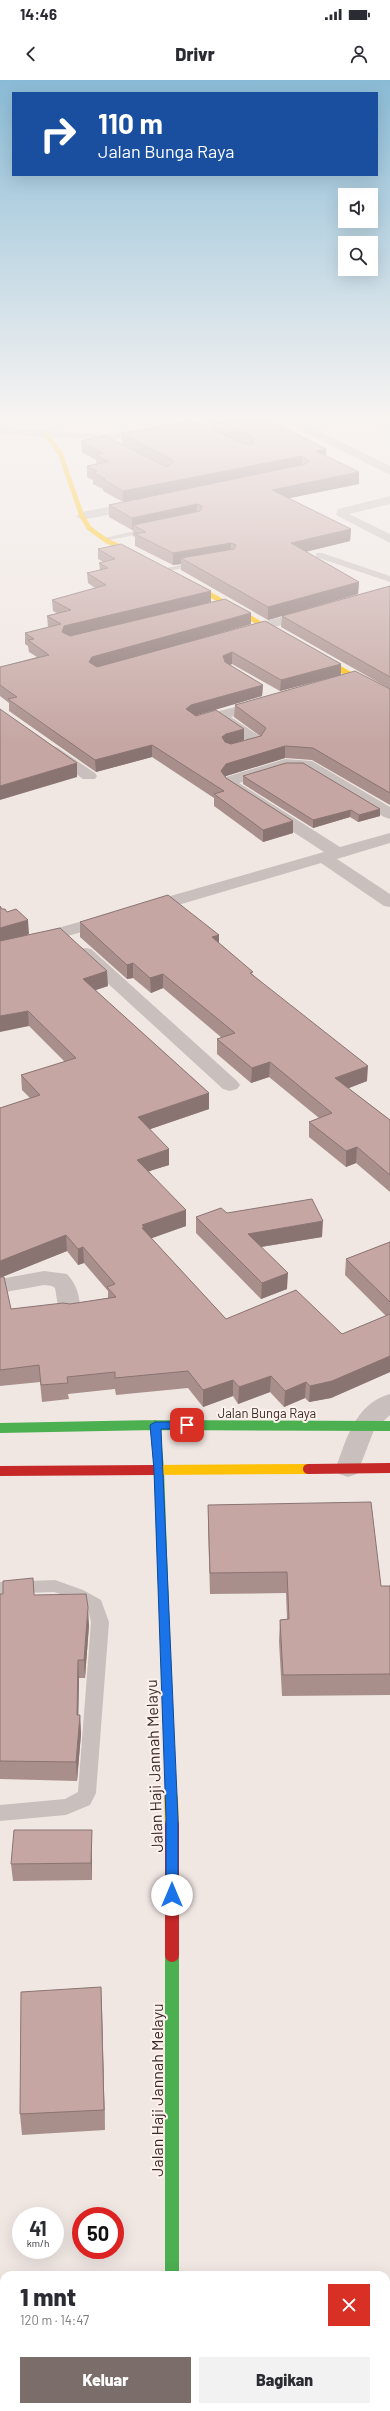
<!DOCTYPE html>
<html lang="id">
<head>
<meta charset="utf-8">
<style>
	body { margin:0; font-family:Barlow,sans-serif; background:#f2f2f3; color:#2b2b33; height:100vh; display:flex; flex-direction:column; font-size:15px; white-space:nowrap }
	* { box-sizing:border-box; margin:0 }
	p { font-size:13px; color:#7c7c81 }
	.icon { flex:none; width:22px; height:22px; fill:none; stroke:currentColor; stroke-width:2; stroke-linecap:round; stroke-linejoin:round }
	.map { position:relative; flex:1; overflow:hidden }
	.details { position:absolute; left:0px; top:2191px; width:390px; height:140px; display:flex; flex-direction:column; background:#fff; border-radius:12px 12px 0 0; box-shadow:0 4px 16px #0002 }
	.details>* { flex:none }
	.guide { position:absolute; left:12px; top:12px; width:366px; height:84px; border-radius:0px; box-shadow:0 4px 16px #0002; background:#1a4fa0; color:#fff; overflow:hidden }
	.buttons { position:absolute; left:338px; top:108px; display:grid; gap:8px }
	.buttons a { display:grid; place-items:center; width:40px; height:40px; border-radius:0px; background:#fff; box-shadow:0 4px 16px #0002; font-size:20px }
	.speed { position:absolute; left:12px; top:2127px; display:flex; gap:8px; font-size:20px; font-weight:700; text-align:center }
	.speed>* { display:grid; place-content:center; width:52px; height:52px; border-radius:50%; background:#fff; box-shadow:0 4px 16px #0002; line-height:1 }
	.speed small { font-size:10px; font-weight:400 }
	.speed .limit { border:6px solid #d22; background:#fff; color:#111 }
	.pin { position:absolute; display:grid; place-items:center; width:34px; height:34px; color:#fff; margin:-17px; border-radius:8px; box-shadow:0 2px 6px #0006 }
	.me { position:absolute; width:44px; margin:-22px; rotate:0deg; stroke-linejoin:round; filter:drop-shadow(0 0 3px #0008) }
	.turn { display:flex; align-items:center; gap:14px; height:84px; padding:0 20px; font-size:18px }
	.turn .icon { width:52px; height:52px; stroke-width:2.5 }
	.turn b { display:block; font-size:28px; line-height:34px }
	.round { display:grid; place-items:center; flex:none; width:42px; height:42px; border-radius:0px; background:#f2f2f3 }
	.overview { display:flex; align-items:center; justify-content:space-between; height:68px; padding:0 20px }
	h1 { font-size:24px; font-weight:800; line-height:30px }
	.primary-button { display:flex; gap:8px; margin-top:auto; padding:8px 20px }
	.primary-button a { flex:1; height:46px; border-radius:0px; background:#7a6d6a; color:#fff; font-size:16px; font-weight:800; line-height:46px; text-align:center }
	.primary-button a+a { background:#f2f2f3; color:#2b2b33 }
	.status { display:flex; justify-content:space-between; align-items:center; height:28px; padding:0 20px; background:#fff; direction:ltr }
	.status svg { height:11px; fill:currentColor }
	header { display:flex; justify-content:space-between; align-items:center; height:52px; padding:0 20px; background:#fff; font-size:18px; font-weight:800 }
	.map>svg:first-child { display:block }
</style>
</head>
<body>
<div class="status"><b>14:46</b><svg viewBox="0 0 49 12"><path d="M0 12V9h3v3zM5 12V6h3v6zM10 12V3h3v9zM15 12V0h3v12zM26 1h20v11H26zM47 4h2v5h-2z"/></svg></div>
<header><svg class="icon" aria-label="back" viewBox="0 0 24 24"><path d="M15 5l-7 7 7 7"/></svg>Drivr<svg class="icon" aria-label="person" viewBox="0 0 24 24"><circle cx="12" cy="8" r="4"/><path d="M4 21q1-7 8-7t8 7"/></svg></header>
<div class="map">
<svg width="390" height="2331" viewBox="0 0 390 2331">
	<rect width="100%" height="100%" fill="#f0e7e3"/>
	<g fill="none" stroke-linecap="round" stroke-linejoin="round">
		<path fill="#c9bfbc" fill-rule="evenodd" d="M152,447L156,449L155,451L104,461L100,459Z
			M316,473H322L390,496V502L316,477Z
			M199,481L203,483L202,485L166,491L162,489Z
			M55,1500L83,1510L101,1520L109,1542L96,1713L90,1725L66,1735L0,1741V1725L65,1719L78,1712L91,1542L88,1529L71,1518L54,1512L0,1514V1502Z"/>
		<path fill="#c9bfbc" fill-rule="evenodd" d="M217,338H243L237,341L137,358L97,360L0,354V348L97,354L137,352Z
			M268,338H287L301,342L390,386V395L293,346L270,340Z
			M366,338H381L390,342V349Z
			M390,416V424L349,434L390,454V463L336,435L338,429Z
			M138,421L142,422L144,425L142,428L82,440L76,436L82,432Z
			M310,529L317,533L315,536L241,556L234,552L236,549Z
			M263,620L268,621L270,624L268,627L231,637L261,657L264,660L260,666L233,674L228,672L225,669L228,666L247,661L216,640L196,646L188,641L191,638Z
			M53,666L58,668L95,693L97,696L95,699H83L48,674L45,671L48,668Z
			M285,679L312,681L390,727V739L384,737L303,689H286L239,703L340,767L390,753V763L337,779L390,814V827L384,826L321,783L151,833H139L136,829L139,825L324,772L227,709L222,703L226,697Z
			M108,834L114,835L117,839L114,843L0,875V864Z
			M85,868L91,869L237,1001L240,1005L237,1009L230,1011L223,1009L79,877L76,873L79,869Z
			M44,1191L67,1194C78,1206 79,1216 81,1232L78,1237L70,1239L62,1237L59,1232L55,1208L52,1206L44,1205L0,1213V1199Z
			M390,1314V1335L374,1350L357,1394L348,1397L339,1394L336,1388C346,1359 356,1323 390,1314Z"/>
		<path stroke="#4caf50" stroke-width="10" d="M155,1345L159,1389L166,1588
			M0,1348L155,1345L390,1346"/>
		<path stroke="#4caf50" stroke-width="14" d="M172,1875V2195
			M174,2327V2331"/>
		<path stroke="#ffc107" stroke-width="5" d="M46,354L60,373L82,436L89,448L107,461L142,477
			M185,500L285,558"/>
		<path stroke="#ffc107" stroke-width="6" d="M315,575L390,617"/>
		<path stroke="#ffc107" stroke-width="10" d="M155,1390L308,1389
			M166,1588L171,1719"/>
		<path stroke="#ffc107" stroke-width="14" d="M171,1718L172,1744"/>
		<path stroke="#c62828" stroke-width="10" d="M308,1389L390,1388
			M0,1391L155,1390"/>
		<path stroke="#c62828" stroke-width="14" d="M172,1744V1875"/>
	</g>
	<path fill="#a98f8c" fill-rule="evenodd" d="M209,338H265L326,369V376L359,404L288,418L351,449L350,461L306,472L359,502L358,514L268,540L181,490V484L173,485L135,466V457L133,456V450H132L109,437V425L123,422L103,411V409L93,404V400L87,397V386L96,384V380L82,372L81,361L137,372L122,364L121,353L209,348Z
		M98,469L211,511V522L70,556L251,533V544L181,564L265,541L341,595L280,611L232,584L230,585L263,605L262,616L196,635L244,660L230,664L260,656L234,637L235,625L390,609V725L312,680L285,678L226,696H225L226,698L293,741V753L263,762L214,726V718L152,677L96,692L9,631V623L0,616V587L37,577L29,572L28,566L25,564V553L49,547H48L47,536L57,533L53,531L52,520L95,508L88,503L87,493L100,490L99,483L103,482L98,479Z
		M390,506V609L281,547L282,536Z
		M243,696L380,736L358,742L350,737L313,748L243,704Z
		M2,829L7,832L29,854L20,857L108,906L95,910L209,1013V1029L150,1049L169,1085L149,1091L186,1146L151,1158L226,1239L342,1254L386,1236L345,1195L346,1179L390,1162V1292L331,1318L309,1322L305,1318L284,1327L270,1312L238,1324L233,1316L203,1327L188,1308L116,1315L115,1309L68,1314L69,1319L42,1322L40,1302L0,1306V1028L30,1018L22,1010L21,995L65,982L29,946ZM67,1171L78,1185L84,1183L108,1211V1218L70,1224L11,1229L1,1197Z
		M80,842L219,855V863L367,1001L348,1008L390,1040V1112L356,1083L346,1087L309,1057V1042L319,1038L269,997L251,1003L217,974V959L222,958L163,908L151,913L133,898L127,899L80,857Z
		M227,1133L322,1157L261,1167L287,1209L261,1219L196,1153V1137Z
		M208,1425L381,1506H390V1615L282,1616L279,1561L280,1540L287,1539L286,1513L210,1514L208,1446Z
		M0,1514L34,1515L89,1545L85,1598H79L78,1635H80L81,1654L77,1701L0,1699Z
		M92,1766V1800L13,1801L11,1784Z
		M101,1907L105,2050L22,2055L20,2034Z"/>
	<path fill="#8a7472" d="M326,369V380L316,371Z
		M302,376V387L123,422V411Z
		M359,392V404L271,422L272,410Z
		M197,424V436L133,445V450H132V438Z
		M351,449L350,461L291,475V463Z
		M231,463V475L181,478V484L173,485V473Z
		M359,502L358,514L268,540V527Z
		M211,511V522L65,558L62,552L64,546Z
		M251,533V544L93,589L89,582L92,577Z
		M232,572V584L223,588V576Z
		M341,584V595L280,611L281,600Z
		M263,605L262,616L191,637L186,629L191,625Z
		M244,649V660L226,666L222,657L226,654Z
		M152,665V677L96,692L95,680Z
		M285,666V678L226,696L220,703L221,691L226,684Z
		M77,683V697L0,720V706Z
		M380,729V736L358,742L359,735Z
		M351,730L350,737L313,748V740Z
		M293,741V753L263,762V750Z
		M28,840L29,854L0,863V848Z
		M219,855V870L212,857Z
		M133,883V898L127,899V885Z
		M107,891L108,906L84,914L83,899Z
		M163,894V908L151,913L150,898Z
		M28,931L29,946L0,952V936Z
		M270,982L269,997L251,1003L252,988Z
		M368,986L367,1001L334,1014L335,998Z
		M209,1013V1029L139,1053L138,1037Z
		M357,1067L356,1083L346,1087V1071Z
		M169,1069V1085L137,1095V1080Z
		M186,1130V1146L144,1161L142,1148V1145Z
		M323,1141L322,1157L247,1169L248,1154Z
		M66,1155L67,1171L0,1198V1181Z
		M83,1167L84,1183L78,1185V1169Z
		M288,1193L287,1209L261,1219L262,1203Z
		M390,1276V1292L331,1318L309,1322L310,1306Z
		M271,1296L270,1312L238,1324L239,1307Z
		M233,1300V1316L203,1327V1310Z
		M306,1302L305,1318L284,1327L285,1311Z
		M88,1527L89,1545L85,1598L84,1580Z
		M78,1580L79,1598L78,1654L77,1635Z
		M80,1635L81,1654L77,1701L76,1682Z
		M92,1750V1800L91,1783Z
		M101,1907L102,1928L105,2050L104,2030Z"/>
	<path fill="#c5a6a3" stroke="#8a7472" d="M211,338H265L326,369L316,371L359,392L272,410L351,449L291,463L359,502L268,527L181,478L234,469L236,465L231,463L173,473L135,454L146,452L133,445L200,431L202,426L197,424L132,438L109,425L306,384L309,381L302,376L123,411L103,399H105L93,392L97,391L87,386L108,382L96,374L103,373L81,361L105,356L167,387L173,382L171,379L121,353L192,341L245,364H253L254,358Z
		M121,464L211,511L64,546L62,552L70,556L225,519L251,533L92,577L89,582L97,587L265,541L341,584L281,600L232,572L223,576L225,582L263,605L191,625L186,629L196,636L216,630L244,649L226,654L222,657L225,662L231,664L261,656L266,648L235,625L355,591L390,609V713L313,668L285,666L226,684L221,691L226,698L293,741L263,750L214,714L224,711L152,665L95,680L8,619L17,617L0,605V587L49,575L28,560L34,559L25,553L61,544L47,536L71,530L52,520L106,505L87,493L108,488L99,483L115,479L98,469Z
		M390,506V597L282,536Z
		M0,629L77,683L0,706Z
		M286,683H303L380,729L359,735L351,730L313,740L243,696Z
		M168,815L219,855L212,857L253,892L250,893L368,986L335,998L390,1040V1095L357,1067L346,1071L309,1042L332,1033L270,982L252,988L217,959L235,953L163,894L150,898L133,883L127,885L80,842Z
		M0,826L2,829H5L7,832L16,829L28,840L0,848Z
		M60,848L107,891L83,899L209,1013L138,1037L169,1069L137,1080L186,1130L142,1145L144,1147L142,1148L226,1239L296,1210L342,1254L390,1234V1276L332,1301L310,1306L306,1302L285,1311L271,1296L239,1307L233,1300L203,1310L188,1291L115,1298V1292L67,1297L68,1303L41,1305L39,1285L0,1290V1197H4L11,1229L63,1223L70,1224L116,1217L107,1207L115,1204L83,1167L78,1169L66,1155L0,1181V1028L40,1015L21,995L76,978L28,931L0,936V861Z
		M312,1119L323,1141L248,1154L288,1193L262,1203L196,1137L221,1128L227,1133Z
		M390,1162V1222L346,1179Z
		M371,1422L381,1506H390V1594L283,1595L280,1540L289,1539L287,1492L210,1493L208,1425Z
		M33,1498L34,1515L86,1514L88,1527L84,1580H78L77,1635H80L76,1682L0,1681V1514H3V1501Z
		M14,1750H92L91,1783L11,1784Z
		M101,1907L104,2030L20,2034L21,1912Z"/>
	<linearGradient id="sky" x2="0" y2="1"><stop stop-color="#8abbd6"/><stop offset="0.51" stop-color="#f8f4f2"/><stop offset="1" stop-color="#f8f4f2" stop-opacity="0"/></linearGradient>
	<rect width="390" height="664" fill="url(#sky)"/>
	<path fill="#1a73e8" stroke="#114b97" d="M155,1342H187L192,1345L187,1349H161L178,1738V1815L177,1819H168L166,1815V1738L154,1390L150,1345Z"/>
	<g text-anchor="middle" stroke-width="4" stroke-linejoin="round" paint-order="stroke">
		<g font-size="13" fill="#3b2b29" stroke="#fcf1eb">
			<text x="267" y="1338">Jalan Bunga Raya</text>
		</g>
		<g font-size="16" fill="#3b2b29" stroke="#fcf1eb">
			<text transform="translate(154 1686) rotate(-92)" y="6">Jalan Haji Jannah Melayu</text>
			<text transform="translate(157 2010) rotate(-90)" y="6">Jalan Haji Jannah Melayu</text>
		</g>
	</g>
</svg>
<div class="buttons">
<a><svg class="icon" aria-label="sound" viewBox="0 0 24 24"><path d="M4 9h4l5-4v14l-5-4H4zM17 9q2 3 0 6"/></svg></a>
<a><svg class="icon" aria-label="search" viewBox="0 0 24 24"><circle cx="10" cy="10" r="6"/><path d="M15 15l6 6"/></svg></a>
</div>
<div class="speed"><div>41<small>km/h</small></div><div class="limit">50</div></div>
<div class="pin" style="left:187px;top:1345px;background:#d93025"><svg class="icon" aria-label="arrive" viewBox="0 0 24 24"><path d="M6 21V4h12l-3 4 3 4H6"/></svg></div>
<svg class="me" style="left:172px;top:1815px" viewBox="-20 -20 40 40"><circle r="19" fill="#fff"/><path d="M0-13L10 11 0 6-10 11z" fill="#1a73e8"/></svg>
<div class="guide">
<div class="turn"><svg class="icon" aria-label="right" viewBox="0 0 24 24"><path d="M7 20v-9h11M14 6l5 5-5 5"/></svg><div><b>110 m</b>Jalan Bunga Raya</div></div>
</div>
<section class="details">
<div class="overview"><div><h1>1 mnt</h1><p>120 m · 14:47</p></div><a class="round" style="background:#d93025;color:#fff"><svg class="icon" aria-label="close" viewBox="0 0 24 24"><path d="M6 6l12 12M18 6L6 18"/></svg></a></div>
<div class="primary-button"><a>Keluar</a><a>Bagikan</a></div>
</section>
</div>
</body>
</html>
